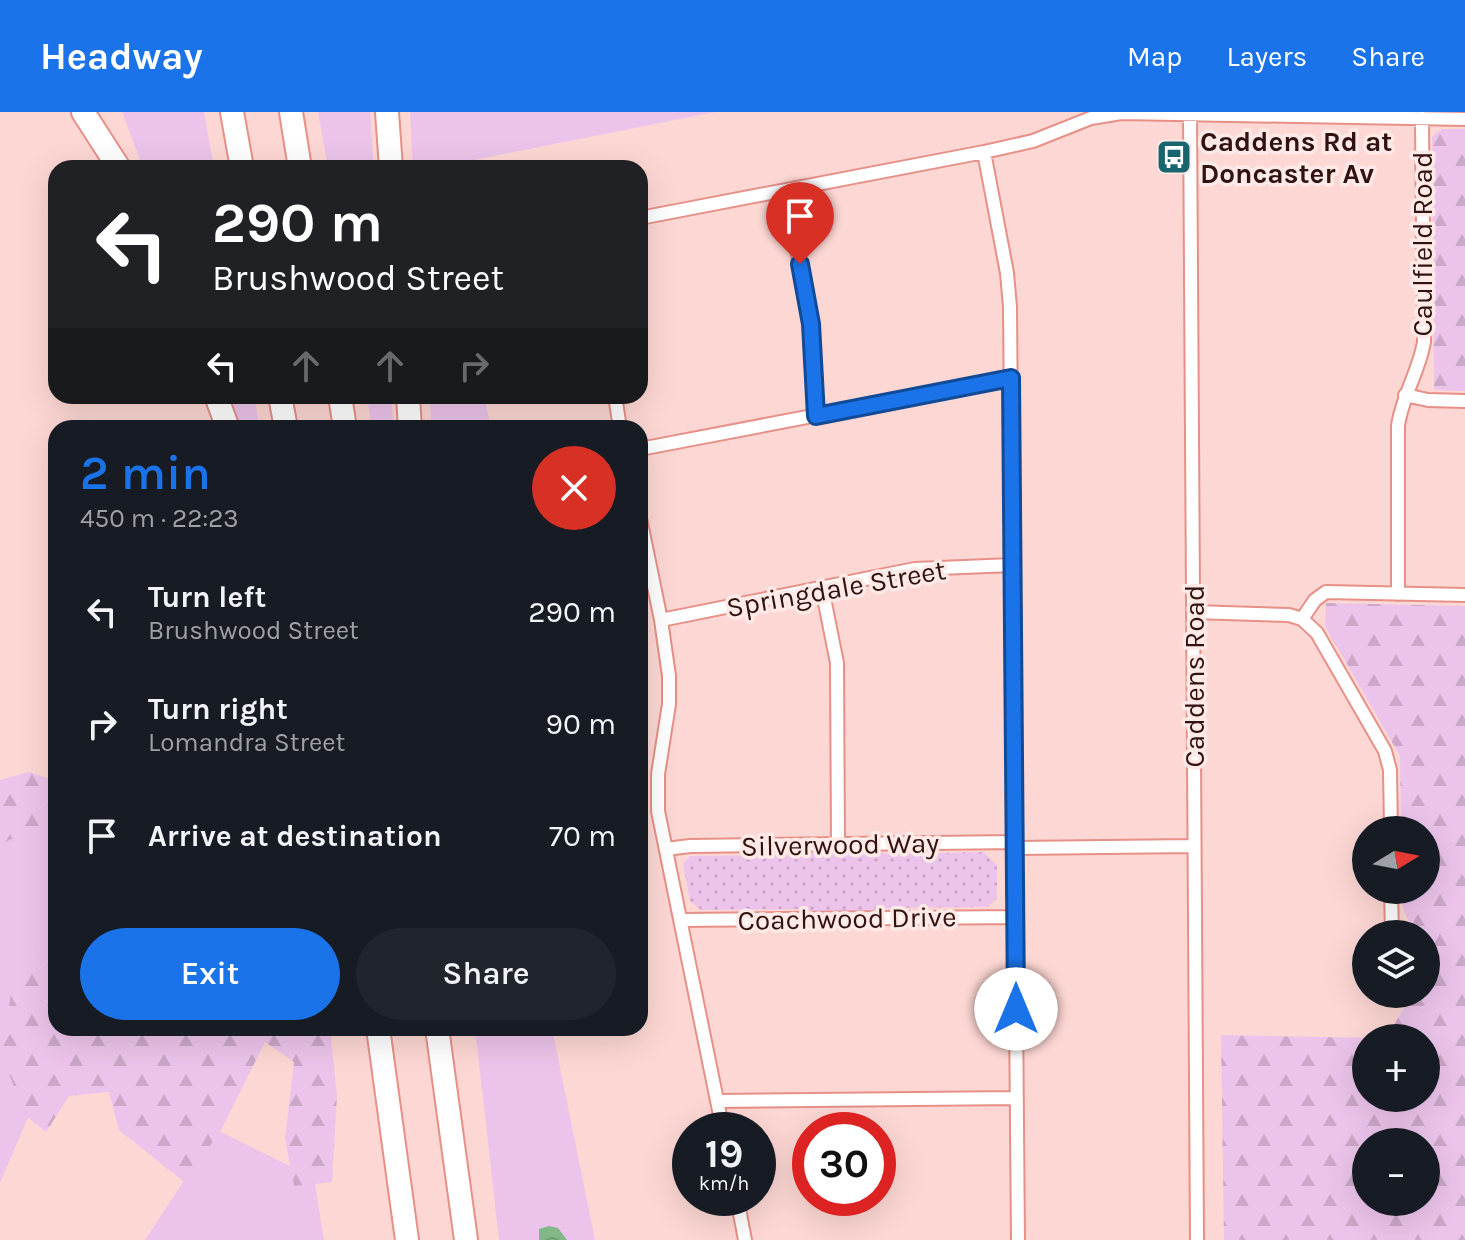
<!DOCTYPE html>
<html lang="en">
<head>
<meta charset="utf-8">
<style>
	body { margin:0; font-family:Karla,sans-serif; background:#20242c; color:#f1f3f6; height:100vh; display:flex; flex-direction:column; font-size:30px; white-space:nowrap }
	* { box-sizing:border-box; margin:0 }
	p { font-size:26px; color:#9ea1a6 }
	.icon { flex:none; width:44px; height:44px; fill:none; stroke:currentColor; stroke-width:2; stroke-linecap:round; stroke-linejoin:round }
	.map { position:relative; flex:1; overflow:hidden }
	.panel { position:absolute; left:48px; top:308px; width:600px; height:616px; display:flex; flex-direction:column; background:#171b24; border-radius:24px; box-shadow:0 8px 32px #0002 }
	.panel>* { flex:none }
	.top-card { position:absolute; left:48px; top:48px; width:600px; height:244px; border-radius:24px; box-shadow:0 8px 32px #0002; background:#202124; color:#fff; overflow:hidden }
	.needle { width:52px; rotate:80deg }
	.tools { position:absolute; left:1352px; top:704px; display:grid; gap:16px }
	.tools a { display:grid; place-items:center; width:88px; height:88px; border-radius:50%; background:#171b24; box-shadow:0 8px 32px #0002; font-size:40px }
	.speed { position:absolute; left:672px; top:1000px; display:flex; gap:16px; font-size:40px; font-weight:700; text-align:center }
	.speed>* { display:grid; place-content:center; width:104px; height:104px; border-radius:50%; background:#171b24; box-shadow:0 8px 32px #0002; line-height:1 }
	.speed small { font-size:20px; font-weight:400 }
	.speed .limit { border:12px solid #d22; background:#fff; color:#111 }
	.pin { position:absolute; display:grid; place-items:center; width:68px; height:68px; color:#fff; margin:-82px -34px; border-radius:50% 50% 50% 0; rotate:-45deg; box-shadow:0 0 8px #0007 }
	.pin .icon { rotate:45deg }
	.me { position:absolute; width:88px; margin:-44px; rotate:0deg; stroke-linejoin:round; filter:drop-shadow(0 0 6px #0008) }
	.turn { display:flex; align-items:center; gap:28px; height:168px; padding:0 32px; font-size:36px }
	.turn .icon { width:104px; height:104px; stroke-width:2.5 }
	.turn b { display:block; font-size:56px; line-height:68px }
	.lanes { display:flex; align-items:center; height:76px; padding:0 32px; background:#0003; justify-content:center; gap:40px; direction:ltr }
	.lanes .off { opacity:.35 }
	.round { display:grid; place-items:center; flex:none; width:84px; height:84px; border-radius:42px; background:#20242c }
	.overview { display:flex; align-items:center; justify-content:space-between; height:136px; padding:0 32px }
	h1 { font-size:48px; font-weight:600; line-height:60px; color:#1a73e8 }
	.primary-button { display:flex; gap:16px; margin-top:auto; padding:16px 32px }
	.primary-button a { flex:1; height:92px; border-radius:48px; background:#1a73e8; color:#fff; font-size:32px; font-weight:600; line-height:92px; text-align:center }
	.primary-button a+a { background:#20242c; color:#f1f3f6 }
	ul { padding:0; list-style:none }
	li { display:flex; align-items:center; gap:24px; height:112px; padding:0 32px }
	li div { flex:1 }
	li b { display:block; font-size:30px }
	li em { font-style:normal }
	header { display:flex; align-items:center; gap:48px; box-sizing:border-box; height:112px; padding:0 40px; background:#1a73e8; color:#fff }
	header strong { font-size:38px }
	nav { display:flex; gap:44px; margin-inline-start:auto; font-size:28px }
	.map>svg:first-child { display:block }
</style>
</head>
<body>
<header>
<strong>Headway</strong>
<nav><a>Map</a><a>Layers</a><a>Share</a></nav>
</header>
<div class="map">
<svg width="1465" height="1128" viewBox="0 0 1465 1128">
	<defs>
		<pattern id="forest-firs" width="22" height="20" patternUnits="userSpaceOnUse" patternTransform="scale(2)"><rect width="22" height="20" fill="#ecc4eb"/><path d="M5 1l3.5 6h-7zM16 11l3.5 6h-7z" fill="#cba7c8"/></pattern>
		<pattern id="park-dots" width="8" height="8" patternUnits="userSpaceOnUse" patternTransform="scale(2)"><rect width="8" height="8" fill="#ecc4eb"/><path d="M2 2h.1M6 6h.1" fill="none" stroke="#cba7c8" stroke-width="1.8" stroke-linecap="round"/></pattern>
		<pattern id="water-waves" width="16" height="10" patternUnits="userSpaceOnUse" patternTransform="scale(2)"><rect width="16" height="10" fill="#81b885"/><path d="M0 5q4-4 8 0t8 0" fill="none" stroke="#709d72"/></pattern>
	</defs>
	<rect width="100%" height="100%" fill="#fdd7d3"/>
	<path fill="#ecc4eb" d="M122,0H204L214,56H143Z
		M318,0H370L374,56H328Z
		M410,0H715L434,56H413Z
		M228,284H254L260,316H240Z
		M367,284H391L394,316H372Z
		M429,284H484L491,316H432Z
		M56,712V818L34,843L29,1003L0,1071V724Z
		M475,916H552L595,1128H499Z
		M217,1018L314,1066L324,1128H145Z"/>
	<path fill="url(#forest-firs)" fill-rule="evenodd" d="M1442,17H1465V279L1434,278L1432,25Z
		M1326,491L1465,494V1128H1224L1221,923L1375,926H1366V986H1426V926H1386L1404,896L1425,886L1436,857L1426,822H1420C1406,810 1402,797 1401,778H1426V718H1401L1400,644L1325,514ZM1366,1030H1426V1090H1366Z
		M29,660L56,669V733L21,722L0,733V668Z
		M56,818V916H330L337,984L332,1070L294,1074L285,1027L294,950L265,930L220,1020L184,1070L119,1018L109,980L69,984L46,1020L25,1003L2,944L11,881L34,843Z"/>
	<path fill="url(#park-dots)" d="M799,737H878L884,742L983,740L997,753V786L988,795L879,796L874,801L813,802L807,797L701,798L690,789L683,752L690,744L794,743Z"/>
	<path fill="url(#water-waves)" d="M549,1114L558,1116L567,1128H539V1117Z"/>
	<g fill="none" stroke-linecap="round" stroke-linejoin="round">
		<defs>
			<path id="street" d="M1190,0L1197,1128
				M984,40L1007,161L1010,195L1018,1128
				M786,78L811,212L816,304
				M640,106L984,40L1033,29L1091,6L1121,1L1465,7
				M1405,283L1428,288L1465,289
				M615,284L620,316
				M640,337L1011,266
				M640,406L661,508L669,564V592L658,662V699L723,1018
				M822,476L837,551L838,732
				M1398,482V314C1402,284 1419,260 1424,230L1422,6
				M1193,500L1289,503L1302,507L1317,521L1385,639L1390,658L1391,718
				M1302,507L1315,488L1326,480L1465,483
				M661,508L915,457L1012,453
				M1014,736L1194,734
				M666,737L690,734L1015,730
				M1391,778L1392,822
				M680,808L1015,805
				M718,989L1017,986
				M737,1086L745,1128"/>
			<path id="highway" d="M83,0L119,56
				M232,0L242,56
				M291,0L300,56
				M387,0L391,56
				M216,284L228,316
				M280,284L286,316
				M340,284L345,316
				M408,284L410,316
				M378,916L407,1128
				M437,916L466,1128"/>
		</defs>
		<use href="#street" stroke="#e69088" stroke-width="16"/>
		<use href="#highway" stroke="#e69088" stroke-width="26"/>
		<use href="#street" stroke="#fff" stroke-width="12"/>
		<use href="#highway" stroke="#fff" stroke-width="22"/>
	</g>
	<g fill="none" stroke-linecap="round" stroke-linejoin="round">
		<defs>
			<path id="route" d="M800,152L811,212L816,304L1011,266L1016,897"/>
		</defs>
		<use href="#route" stroke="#114b97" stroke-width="20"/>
		<use href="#route" stroke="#1a73e8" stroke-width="14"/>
	</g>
	<defs>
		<symbol id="bus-square" viewBox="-11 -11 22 22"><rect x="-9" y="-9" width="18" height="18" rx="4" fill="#18656d" stroke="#fdeae7"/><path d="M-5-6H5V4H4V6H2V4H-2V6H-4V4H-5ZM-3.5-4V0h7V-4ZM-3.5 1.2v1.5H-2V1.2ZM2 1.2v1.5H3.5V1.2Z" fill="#fff"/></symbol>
	</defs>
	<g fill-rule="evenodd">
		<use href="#bus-square" x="1154" y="25" width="40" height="40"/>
	</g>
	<g text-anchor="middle" stroke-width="7" stroke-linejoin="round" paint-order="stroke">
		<g font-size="28" font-weight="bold" fill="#32120f" stroke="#fdeae7" text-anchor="start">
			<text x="1200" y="39">Caddens Rd at<tspan x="1200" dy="32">Doncaster Av</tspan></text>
		</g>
		<g font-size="28" fill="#32120f" stroke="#fdeae7">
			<text transform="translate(1422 132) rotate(-90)" y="10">Caulfield Road</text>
			<text transform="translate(836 476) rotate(-10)" y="10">Springdale Street</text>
			<text transform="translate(1194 564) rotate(-90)" y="10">Caddens Road</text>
			<text transform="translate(840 732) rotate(-1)" y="10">Silverwood Way</text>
			<text transform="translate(847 806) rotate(-1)" y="10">Coachwood Drive</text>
		</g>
	</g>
</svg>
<div class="tools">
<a><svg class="needle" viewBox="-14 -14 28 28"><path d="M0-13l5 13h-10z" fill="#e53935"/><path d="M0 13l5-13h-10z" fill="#9ea1a6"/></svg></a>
<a><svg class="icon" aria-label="layers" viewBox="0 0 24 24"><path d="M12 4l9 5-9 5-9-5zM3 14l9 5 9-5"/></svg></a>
<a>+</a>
<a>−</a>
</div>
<div class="speed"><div>19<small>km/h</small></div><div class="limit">30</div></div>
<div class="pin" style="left:800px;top:152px;background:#d93025"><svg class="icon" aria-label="arrive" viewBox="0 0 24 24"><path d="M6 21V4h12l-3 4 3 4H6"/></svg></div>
<svg class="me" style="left:1016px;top:897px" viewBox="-20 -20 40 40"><circle r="19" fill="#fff"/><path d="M0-13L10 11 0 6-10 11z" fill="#1a73e8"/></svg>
<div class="top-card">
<div class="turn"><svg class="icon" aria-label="left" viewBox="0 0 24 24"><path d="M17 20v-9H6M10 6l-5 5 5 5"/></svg><div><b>290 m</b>Brushwood Street</div></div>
<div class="lanes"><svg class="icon" aria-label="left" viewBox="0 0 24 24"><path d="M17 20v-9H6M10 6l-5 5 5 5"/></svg><svg class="icon off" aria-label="ahead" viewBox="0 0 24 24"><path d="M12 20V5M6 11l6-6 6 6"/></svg><svg class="icon off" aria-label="ahead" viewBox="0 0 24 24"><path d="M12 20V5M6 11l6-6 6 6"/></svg><svg class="icon off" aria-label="right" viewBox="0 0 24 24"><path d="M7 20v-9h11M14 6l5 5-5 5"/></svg></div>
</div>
<section class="panel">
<div class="overview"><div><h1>2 min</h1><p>450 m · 22:23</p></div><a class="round" style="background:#d93025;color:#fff"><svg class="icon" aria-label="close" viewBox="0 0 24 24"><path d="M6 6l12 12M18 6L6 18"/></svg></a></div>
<ul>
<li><svg class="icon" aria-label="left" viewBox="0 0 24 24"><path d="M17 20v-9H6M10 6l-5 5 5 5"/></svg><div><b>Turn left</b><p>Brushwood Street</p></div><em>290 m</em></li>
<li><svg class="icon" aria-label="right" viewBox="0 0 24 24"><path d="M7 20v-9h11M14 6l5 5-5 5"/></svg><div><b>Turn right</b><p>Lomandra Street</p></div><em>90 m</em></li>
<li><svg class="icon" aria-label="arrive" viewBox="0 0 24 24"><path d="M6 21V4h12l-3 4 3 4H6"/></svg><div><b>Arrive at destination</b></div><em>70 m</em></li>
</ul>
<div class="primary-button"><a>Exit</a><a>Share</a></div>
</section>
</div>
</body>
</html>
